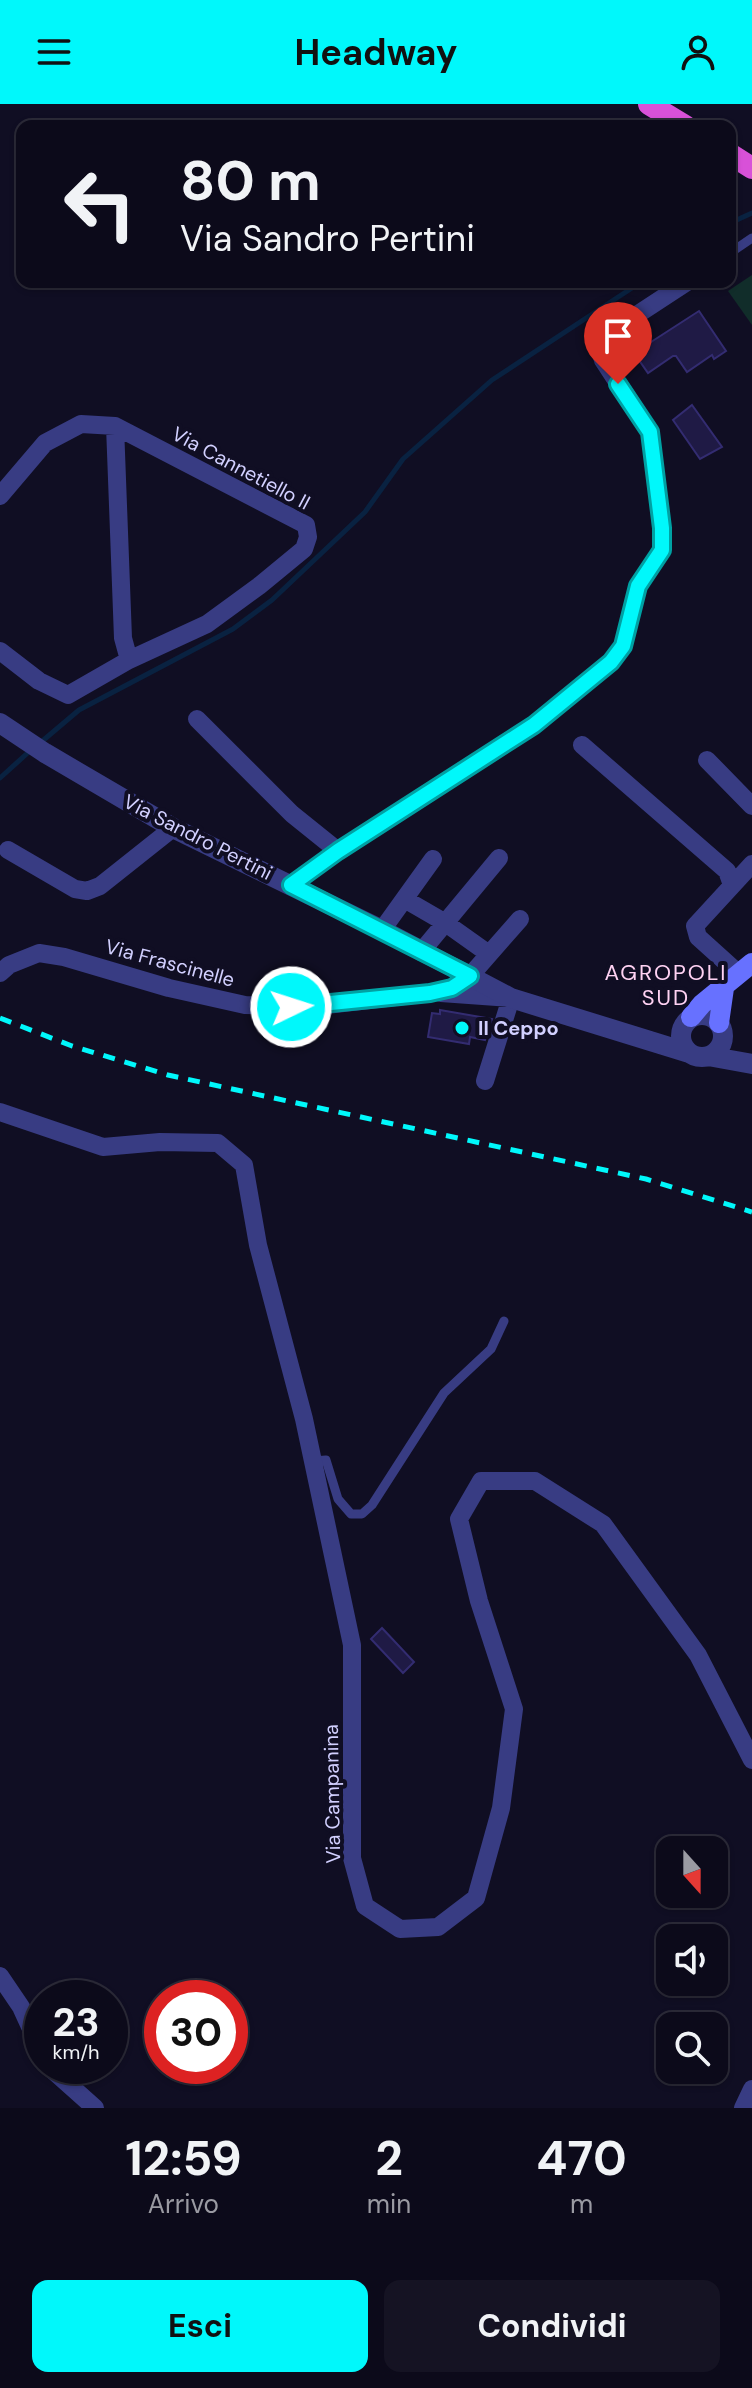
<!DOCTYPE html>
<html lang="it">
<head>
<meta charset="utf-8">
<style>
	body { margin:0; font-family:"DM Sans",sans-serif; background:#151323; color:#f1f3f6; height:100vh; display:flex; flex-direction:column; font-size:30px; white-space:nowrap }
	* { box-sizing:border-box; margin:0 }
	p { font-size:26px; color:#9a9aa2 }
	.icon { flex:none; width:44px; height:44px; fill:none; stroke:currentColor; stroke-width:2; stroke-linecap:round; stroke-linejoin:round }
	.map { position:relative; height:2004px; overflow:hidden }
	.details { display:flex; flex-direction:column; background:#0c0a1a; flex:1 }
	.details>* { flex:none }
	.banner { position:absolute; left:16px; top:16px; width:720px; height:168px; border-radius:16px; box-shadow:0 2px 6px #0004,0 0 0 2px #2c2b39; background:#0c0a1a; color:#f1f3f6; overflow:hidden }
	.needle { width:52px; rotate:159deg }
	.controls { position:absolute; left:656px; top:1732px; display:grid; gap:16px }
	.controls a { display:grid; place-items:center; width:72px; height:72px; border-radius:16px; background:#0c0a1a; box-shadow:0 2px 6px #0004,0 0 0 2px #2c2b39; font-size:40px }
	.speed { position:absolute; left:24px; top:1876px; display:flex; gap:16px; font-size:40px; font-weight:700; text-align:center }
	.speed>* { display:grid; place-content:center; width:104px; height:104px; border-radius:50%; background:#0c0a1a; box-shadow:0 2px 6px #0004,0 0 0 2px #2c2b39; line-height:1 }
	.speed small { font-size:20px; font-weight:400 }
	.speed .limit { border:12px solid #d22; background:#fff; color:#111 }
	.pin { position:absolute; display:grid; place-items:center; width:68px; height:68px; color:#fff; margin:-82px -34px; border-radius:50% 50% 50% 0; rotate:-45deg; box-shadow:0 0 8px #0007 }
	.pin .icon { rotate:45deg }
	.me { position:absolute; width:88px; margin:-44px; rotate:86deg; stroke-linejoin:round; filter:drop-shadow(0 0 6px #0008) }
	.turn { display:flex; align-items:center; gap:28px; height:168px; padding:0 32px; font-size:36px }
	.turn .icon { width:104px; height:104px; stroke-width:2.5 }
	.turn b { display:block; font-size:56px; line-height:68px }
	.eta { display:flex; justify-content:space-evenly; align-items:center; height:136px; text-align:center }
	.eta b { font-size:48px; font-weight:700; line-height:56px }
	.primary-button { display:flex; gap:16px; margin-top:auto; padding:16px 32px }
	.primary-button a { flex:1; height:92px; border-radius:16px; background:#00f8fb; color:#111; font-size:32px; font-weight:700; line-height:92px; text-align:center }
	.primary-button a+a { background:#151323; color:#f1f3f6 }
	header { display:flex; justify-content:space-between; align-items:center; height:104px; padding:0 32px; background:#00f8fb; color:#111; font-size:36px; font-weight:700 }
	.map>svg:first-child { display:block }
</style>
</head>
<body>
<header><svg class="icon" aria-label="menu" viewBox="0 0 24 24"><path d="M4 6h16M4 12h16M4 18h16"/></svg>Headway<svg class="icon" aria-label="person" viewBox="0 0 24 24"><circle cx="12" cy="8" r="4"/><path d="M4 21q1-7 8-7t8 7"/></svg></header>
<div class="map">
<svg width="752" height="2004" viewBox="0 0 752 2004">
	<rect width="100%" height="100%" fill="#100e23"/>
	<path fill="#112d2a" d="M752,171V221L728,187Z"/>
	<g fill="none" stroke-linecap="round" stroke-linejoin="round">
		<path stroke="#092241" stroke-width="5" d="M730,119L752,109
			M40,639L79,606L233,525L272,496L365,408L403,355L492,276L641,178
			M0,674L32,645"/>
	</g>
	<path fill="#1f1a45" stroke="#332c71" stroke-width="2" d="M699,207L726,247L714,255L712,251L687,268L676,252H673L648,269L634,249Z
		M692,301L722,343L700,355L673,316Z
		M440,906L492,915L485,936L470,933L469,940L428,933L432,909L440,910Z
		M382,1524L414,1558L403,1569L371,1535Z"/>
	<g fill="none" stroke-linecap="round" stroke-linejoin="round">
		<path stroke="#383c83" stroke-width="9" d="M730,149L752,134
			M313,1357L326,1356L338,1395L351,1410H362L372,1401L444,1289L491,1245L504,1217"/>
		<path stroke="#383c83" stroke-width="18" d="M115,322L123,534L129,556
			M0,392L45,339L81,320L115,322L306,421L308,433L304,445L259,482L207,520L129,556L68,591L39,577L0,547
			M197,615L292,710L338,747
			M582,641L727,767L732,781
			M707,656L752,702
			M8,746L75,785L87,787L100,782L173,724
			M291,781L338,747L534,621L611,558L623,542L638,482L662,446V424L650,328L603,256L599,243L603,233L687,178
			M406,796L444,818L489,850
			M382,826L433,755
			M421,848L499,754
			M0,869L9,861L39,849L64,853L169,884L245,901L309,903L430,889L452,884L470,872L520,815
			M739,870L698,833L695,822L752,760
			M441,889L511,894L485,977
			M0,1008L103,1043L160,1038L218,1039L244,1061L258,1141L304,1315L352,1541V1754L365,1802L400,1825L438,1823L476,1794L501,1704L514,1605L479,1497L459,1415L481,1377H535L603,1420L698,1551L752,1656
			M0,1872L21,1903L42,1949
			M48,1962L95,2004
			M743,2004L752,1985"/>
		<path stroke="#383c83" stroke-width="20" d="M0,619L45,649L173,724L382,826L511,894L689,949
			M681 932a21 21 0 1 1 42 0a21 21 0 1 1-42 0Z
			M708,952L752,960"/>
		<path stroke="#6771ff" stroke-width="20" d="M691,913L702,900L752,859
			M719,919L724,884"/>
		<path stroke="#d851d8" stroke-width="22" d="M649,0L685,22
			M730,50L752,64"/>
		<path stroke="#00f8fb" stroke-width="5" stroke-dasharray="12 10" stroke-linecap="butt" d="M0,914L72,942L168,971L646,1075L752,1108"/>
	</g>
	<g fill="none" stroke-linecap="round" stroke-linejoin="round">
		<defs>
			<path id="route" d="M291,903L430,889L452,884L470,872L291,781L338,747L534,621L611,558L623,542L638,482L662,446V424L650,328L618,280"/>
		</defs>
		<use href="#route" stroke="#00a1a3" stroke-width="20"/>
		<use href="#route" stroke="#00f8fb" stroke-width="14"/>
	</g>
	<circle fill="#00f8fb" stroke="#100e23" stroke-width="3" cx="462" cy="924" r="8"/>
	<g text-anchor="middle" stroke-width="8" stroke-linejoin="round" paint-order="stroke">
		<g font-size="20" fill="#d2d0ff" stroke="#100e23">
			<text transform="translate(241 364) rotate(28)" y="7">Via Cannetiello II</text>
			<text transform="translate(198 733) rotate(27)" y="7">Via Sandro Pertini</text>
			<text transform="translate(170 859) rotate(15)" y="7">Via Frascinelle</text>
			<text transform="translate(332 1690) rotate(-91)" y="7">Via Campanina</text>
		</g>
		<g font-size="20" font-weight="bold" fill="#d2d0ff" stroke="#100e23" text-anchor="start">
			<text x="478" y="931">Il Ceppo</text>
		</g>
		<g font-size="22" letter-spacing="2" fill="#ffd2f3" stroke="#100e23">
			<text x="666" y="876">AGROPOLI<tspan x="666" dy="25">SUD</tspan></text>
		</g>
	</g>
</svg>
<div class="controls">
<a><svg class="needle" viewBox="-14 -14 28 28"><path d="M0-13l5 13h-10z" fill="#e53935"/><path d="M0 13l5-13h-10z" fill="#9a9aa2"/></svg></a>
<a><svg class="icon" aria-label="sound" viewBox="0 0 24 24"><path d="M4 9h4l5-4v14l-5-4H4zM17 9q2 3 0 6"/></svg></a>
<a><svg class="icon" aria-label="search" viewBox="0 0 24 24"><circle cx="10" cy="10" r="6"/><path d="M15 15l6 6"/></svg></a>
</div>
<div class="speed"><div>23<small>km/h</small></div><div class="limit">30</div></div>
<div class="pin" style="left:618px;top:280px;background:#d93025"><svg class="icon" aria-label="arrive" viewBox="0 0 24 24"><path d="M6 21V4h12l-3 4 3 4H6"/></svg></div>
<svg class="me" style="left:291px;top:903px" viewBox="-20 -20 40 40"><circle r="17" fill="#00f8fb" stroke="#fff" stroke-width="3"/><path d="M0-11L8 9 0 5-8 9z" fill="#fff"/></svg>
<div class="banner">
<div class="turn"><svg class="icon" aria-label="left" viewBox="0 0 24 24"><path d="M17 20v-9H6M10 6l-5 5 5 5"/></svg><div><b>80 m</b>Via Sandro Pertini</div></div>
</div>
</div>
<section class="details">
<div class="eta">
<div><b>12:59</b><p>Arrivo</p></div>
<div><b>2</b><p>min</p></div>
<div><b>470</b><p>m</p></div>
</div>
<div class="primary-button"><a>Esci</a><a>Condividi</a></div>
</section>
</body>
</html>
